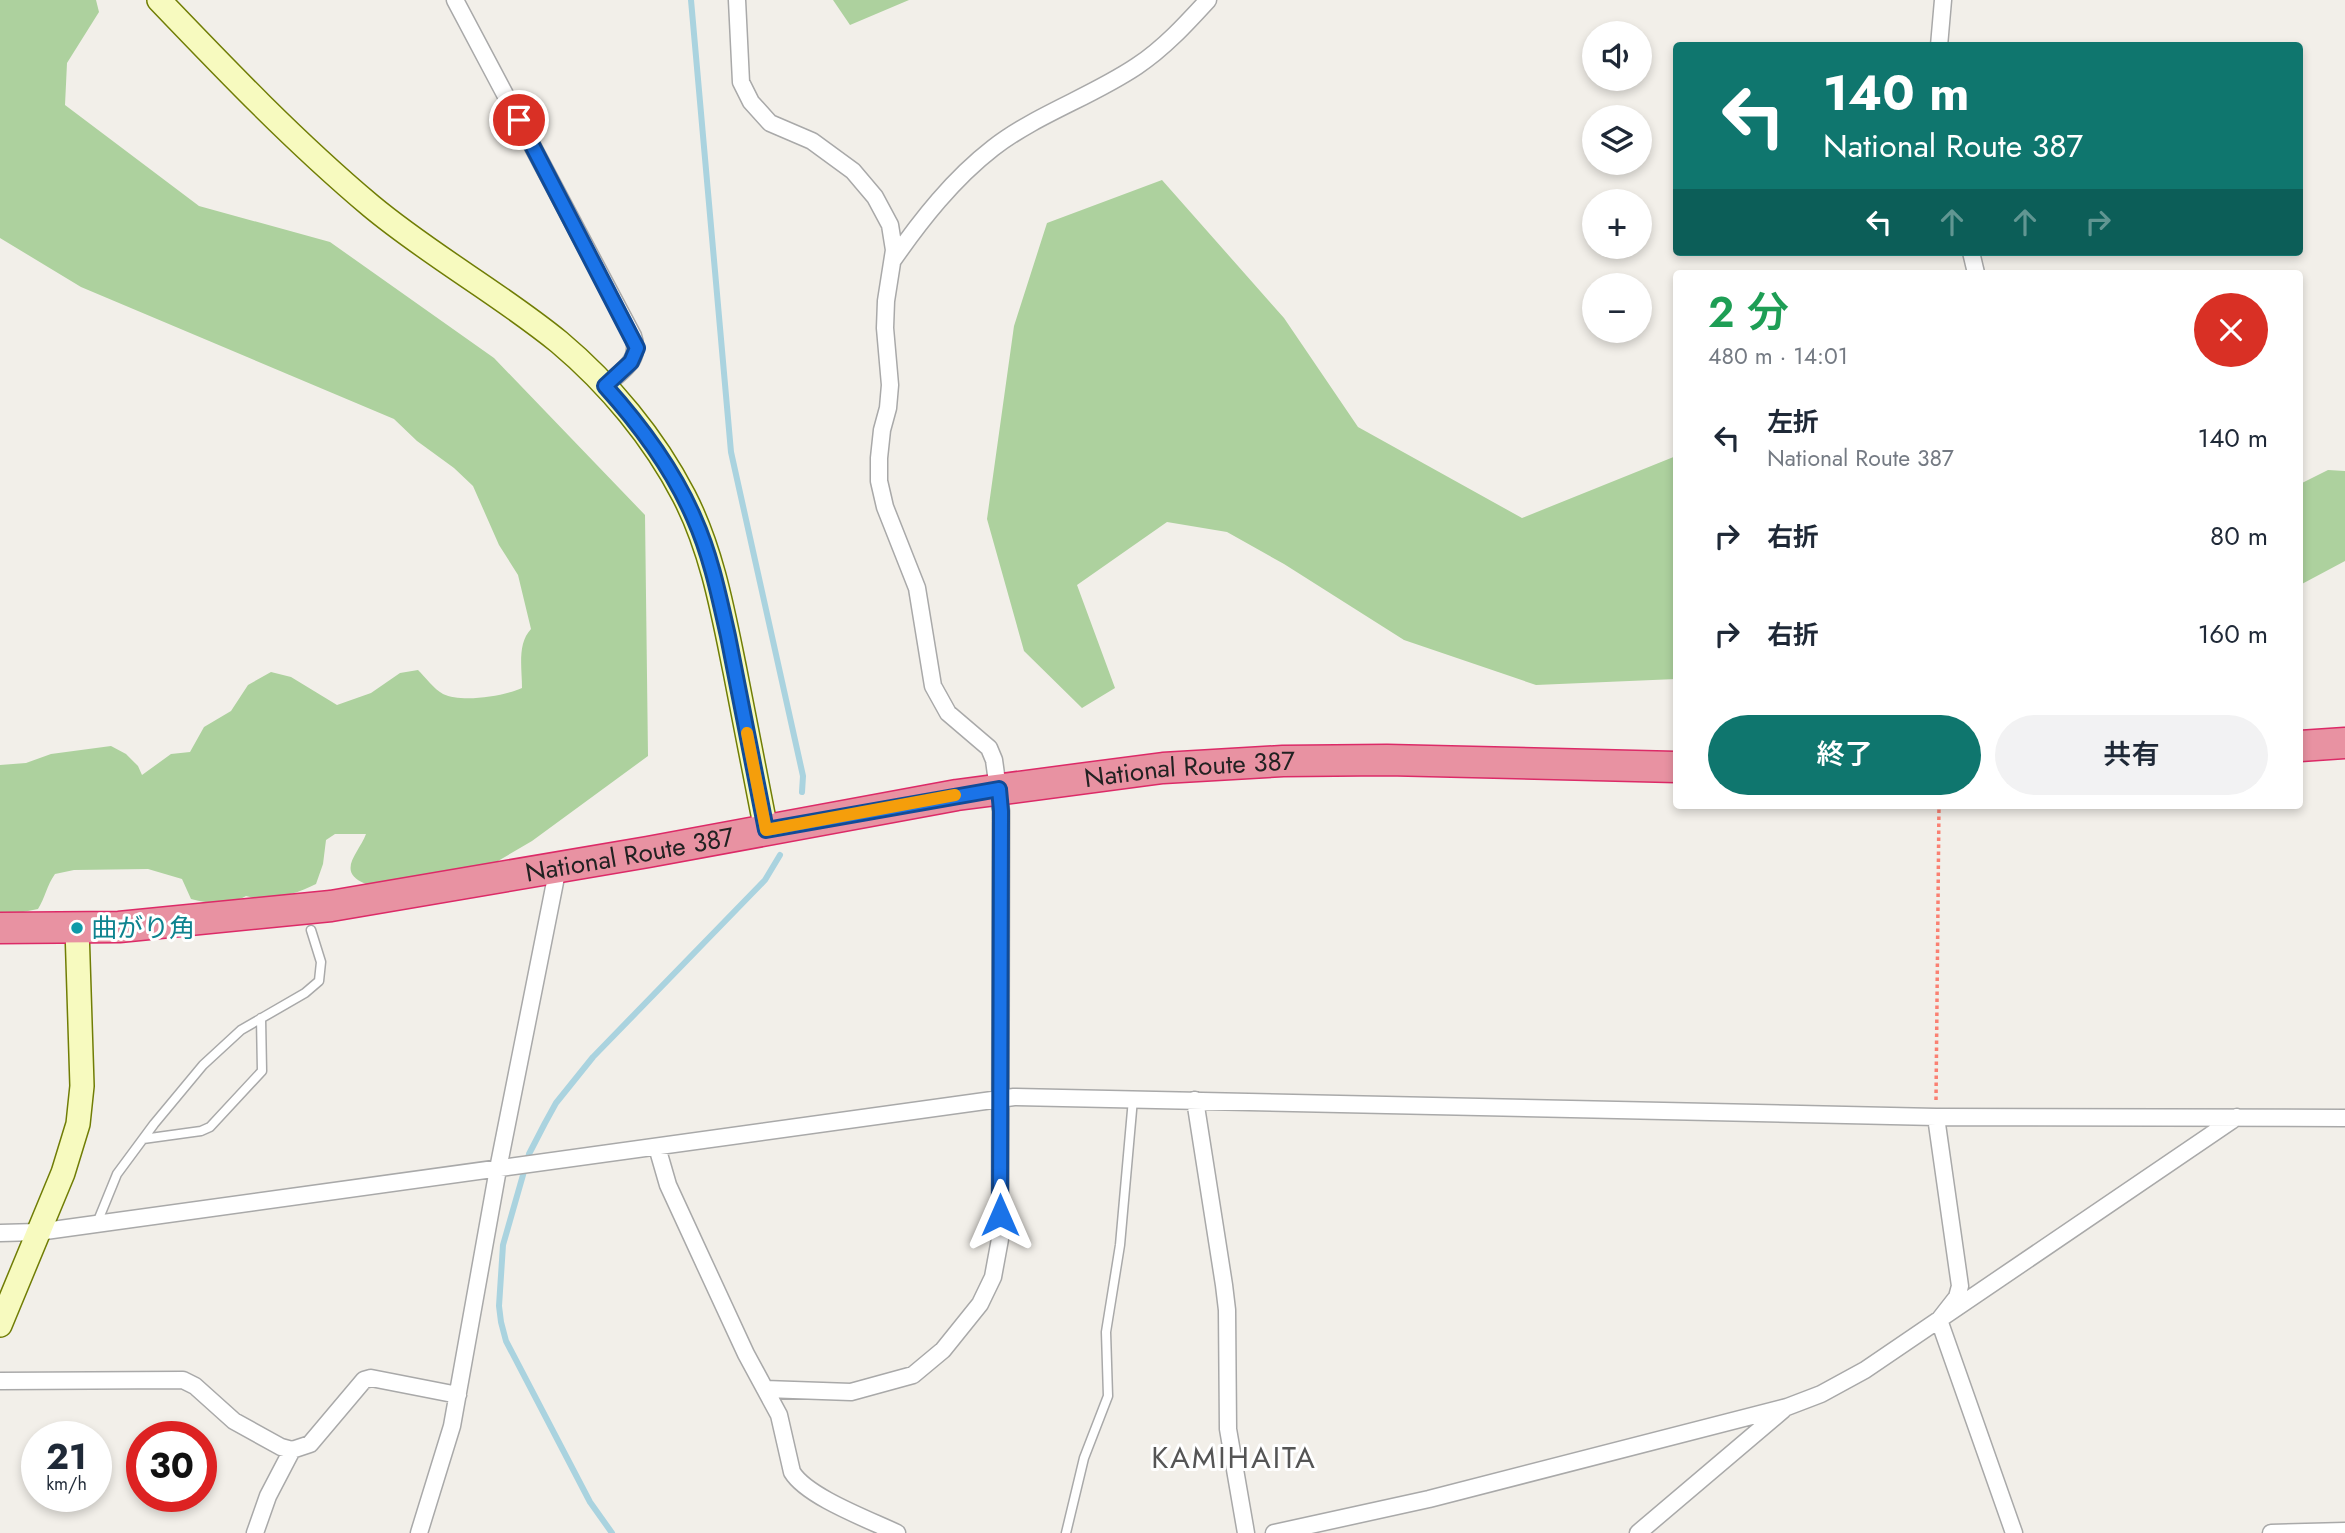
<!DOCTYPE html>
<html lang="ja">
<head>
<meta charset="utf-8">
<style>
	body { margin:0; font-family:Jost,"Noto Sans JP",sans-serif; background:#f2f2f3; color:#1f2937; height:100vh; display:flex; flex-direction:column; font-size:26px; white-space:nowrap }
	* { box-sizing:border-box; margin:0 }
	p { font-size:23px; color:#747a83 }
	.icon { flex:none; width:38px; height:38px; fill:none; stroke:currentColor; stroke-width:2; stroke-linecap:round; stroke-linejoin:round }
	.map { position:relative; flex:1; overflow:hidden }
	.side { position:absolute; left:1673px; top:270px; width:630px; height:539px; display:flex; flex-direction:column; background:#fff; border-radius:7px; box-shadow:0 4px 10px #0003 }
	.side>* { flex:none }
	.banner { position:absolute; left:1673px; top:42px; width:630px; height:214px; border-radius:7px; box-shadow:0 4px 10px #0003; background:#0f766e; color:#fff; overflow:hidden }
	.fabs { position:absolute; left:1582px; top:21px; display:grid; gap:14px }
	.fabs a { display:grid; place-items:center; width:70px; height:70px; border-radius:50%; background:#fff; box-shadow:0 4px 10px #0003; font-size:35px }
	.speed { position:absolute; left:21px; top:1421px; display:flex; gap:14px; font-size:35px; font-weight:700; text-align:center }
	.speed>* { display:grid; place-content:center; width:91px; height:91px; border-radius:50%; background:#fff; box-shadow:0 4px 10px #0003; line-height:1 }
	.speed small { font-size:18px; font-weight:400 }
	.speed .limit { border:10px solid #d22; background:#fff; color:#111 }
	.pin { position:absolute; display:grid; place-items:center; width:60px; height:60px; color:#fff; margin:-30px; border:4px solid #fff; border-radius:50%; box-shadow:0 2px 7px #0007 }
	.me { position:absolute; width:77px; margin:-38px; rotate:0deg; stroke-linejoin:round; filter:drop-shadow(0 0 5px #0008) }
	.turn { display:flex; align-items:center; gap:24px; height:147px; padding:0 35px; font-size:32px }
	.turn .icon { width:91px; height:91px; stroke-width:2.5 }
	.turn b { display:block; font-size:49px; line-height:60px }
	.lanes { display:flex; align-items:center; height:66px; padding:0 35px; background:#0003; justify-content:center; gap:35px; direction:ltr }
	.lanes .off { opacity:.35 }
	.round { display:grid; place-items:center; flex:none; width:74px; height:74px; border-radius:37px; background:#f2f2f3 }
	.headline { display:flex; align-items:center; justify-content:space-between; height:119px; padding:0 35px }
	h1 { font-size:42px; font-weight:600; line-height:52px; color:#1e9e55 }
	.primary-button { display:flex; gap:14px; margin-top:auto; padding:14px 35px }
	.primary-button a { flex:1; height:80px; border-radius:42px; background:#0f766e; color:#fff; font-size:28px; font-weight:600; line-height:80px; text-align:center }
	.primary-button a+a { background:#f2f2f3; color:#1f2937 }
	ul { padding:0; list-style:none }
	li { display:flex; align-items:center; gap:21px; height:98px; padding:0 35px }
	li div { flex:1 }
	li b { display:block; font-size:26px }
	li em { font-style:normal }
	.map>svg:first-child { display:block }
</style>
</head>
<body>
<div class="map">
<svg width="2345" height="1533" viewBox="0 0 2345 1533">
	<rect width="100%" height="100%" fill="#f2efe9"/>
	<path fill="#add19e" d="M0,0H96L99,12L67,63L65,105L199,206L330,242L494,358L645,515L648,756L532,841L474,875L456,870L366,884C335,872 359,853 366,834H335L326,840L323,864L316,884C296,894 268,903 246,896C230,905 208,904 191,899L182,879L148,869L74,870L55,874C47,885 45,898 38,909L18,913L0,912V765L26,763L51,754L111,746L126,754L138,766L142,775L171,754L190,752L204,727L231,711L248,685L271,672L291,677L337,705L371,693L400,673L418,670C425,677 434,689 443,694C462,703 504,696 522,688C522,668 517,644 531,629L518,575L499,545L473,486L454,468L417,441L394,419L81,287L0,238Z
		M833,0H909L850,25Z
		M1162,180L1284,318L1358,427L1522,518L1676,456V679L1536,685L1404,640L1284,564L1227,532L1167,522L1077,585L1115,688L1082,708L1024,651L987,519L1014,326L1047,223Z
		M2328,470L2345,471V561L2300,585V484Z"/>
	<g fill="none" stroke-linecap="round" stroke-linejoin="round">
		<path stroke="#aad3df" stroke-width="6" d="M691,0L731,452L803,776L802,792
			M612,1533L590,1502L506,1341L501,1322L499,1306L503,1245L529,1154L545,1123L556,1103L593,1057L765,880L780,855"/>
		<defs>
			<path id="lane" d="M143,1139L201,1131L210,1127L262,1071L261,1018
				M97,1223L117,1174L154,1124L203,1065L241,1030L305,993L319,981L321,962L311,930
				M1066,1533L1084,1458L1108,1396L1106,1332L1120,1245L1133,1099"/>
			<path id="street" d="M455,0L633,336C642,361 622,370 605,386
				M737,0L741,82L751,102L770,123L812,141L853,171L875,197L890,225L894,250L886,301L885,328L890,385L888,408L882,430L879,458V481L885,507L917,588L933,686L948,713L989,748L994,760L1001,811L1000,1239L993,1277L980,1304L943,1350L913,1375L851,1392L765,1389
				M1939,46L1943,0
				M1971,252L1976,273
				M893,260C921,220 953,179 993,148C1037,114 1091,97 1137,66C1164,48 1186,24 1208,0
				M1195,1100L1224,1285L1227,1310L1228,1429L1246,1533
				M1936,1117L1960,1286L1957,1297L1939,1320L2014,1533
				M657,1147L668,1185L697,1248L746,1354L779,1415L792,1472C807,1497 870,1520 897,1533
				M0,1233L38,1232L1014,1097L1936,1117L2345,1118
				M0,1381L183,1380L195,1386L234,1421L281,1447L292,1450L310,1444L364,1380L371,1378L458,1395
				M255,1533L268,1496L292,1450
				M419,1533L452,1426L498,1169L558,867
				M1274,1533L1429,1499L1787,1407L1821,1394L1865,1370L2237,1117
				M1638,1533L1783,1410
				M2271,1533L2345,1531"/>
			<path id="secondary" d="M159,0C227,71 295,142 371,206C431,256 499,293 559,342C609,384 654,438 684,496C712,550 723,612 735,671C745,724 756,777 766,830
				M0,1325L63,1173L78,1124L82,1086L77,928"/>
			<g id="highway">
				<path d="M2300,746L2345,743"/>
				<path id="s1" d="M0,928L119,927L331,906L648,852L957,795L1163,768L1283,761L1387,760L1676,767"/>
			</g>
		</defs>
		<use href="#lane" stroke="#a9a9a9" stroke-width="11"/>
		<use href="#street" stroke="#a9a9a9" stroke-width="19"/>
		<use href="#secondary" stroke="#707d05" stroke-width="26"/>
		<use href="#highway" stroke="#dc2a67" stroke-width="33"/>
		<path stroke="#fa8072" stroke-width="3.5" stroke-dasharray="3.5 3.5" stroke-linecap="butt" d="M1936,1100L1939,805"/>
		<use href="#lane" stroke="#fff" stroke-width="8"/>
		<use href="#street" stroke="#fff" stroke-width="16"/>
		<use href="#secondary" stroke="#f7fabf" stroke-width="23"/>
		<use href="#highway" stroke="#e892a2" stroke-width="30"/>
	</g>
	<g fill="none" stroke-linecap="round" stroke-linejoin="round">
		<defs>
			<path id="route" d="M519,120L637,348L631,362L605,386C641,426 673,469 694,518C711,556 719,596 728,636C741,701 753,765 766,830L999,789L1001,811L1000,1215"/>
		</defs>
		<use href="#route" stroke="#114b97" stroke-width="18"/>
		<use href="#route" stroke="#1a73e8" stroke-width="12"/>
		<path stroke="#f59e0b" stroke-width="12" d="M747,733L766,830L955,795"/>
	</g>
	<circle fill="#0f9aa8" stroke="#fff" stroke-width="2.5" cx="77" cy="928" r="7"/>
	<g text-anchor="middle" stroke-width="6" stroke-linejoin="round" paint-order="stroke">
		<g font-size="26" fill="#222" stroke="#fff">
			<text dy="9" stroke="none"><textPath href="#s1" startOffset="1202">National Route 387</textPath></text>
			<text dy="9" stroke="none"><textPath href="#s1" startOffset="635">National Route 387</textPath></text>
		</g>
		<g font-size="26" fill="#0d838f" stroke="#fff" text-anchor="start">
			<text x="91" y="937">曲がり角</text>
		</g>
		<g font-size="30" letter-spacing="2" fill="#555" stroke="#fff">
			<text x="1234" y="1468">KAMIHAITA</text>
		</g>
	</g>
</svg>
<div class="fabs">
<a><svg class="icon" aria-label="sound" viewBox="0 0 24 24"><path d="M4 9h4l5-4v14l-5-4H4zM17 9q2 3 0 6"/></svg></a>
<a><svg class="icon" aria-label="layers" viewBox="0 0 24 24"><path d="M12 4l9 5-9 5-9-5zM3 14l9 5 9-5"/></svg></a>
<a>+</a>
<a>−</a>
</div>
<div class="speed"><div>21<small>km/h</small></div><div class="limit">30</div></div>
<div class="pin" style="left:519px;top:120px;background:#d93025"><svg class="icon" aria-label="arrive" viewBox="0 0 24 24"><path d="M6 21V4h12l-3 4 3 4H6"/></svg></div>
<svg class="me" style="left:1000px;top:1215px" viewBox="-20 -20 40 40"><path d="M0-17L14 15 0 8-14 15z" fill="#1a73e8" stroke="#fff" stroke-width="4"/></svg>
<div class="banner">
<div class="turn"><svg class="icon" aria-label="left" viewBox="0 0 24 24"><path d="M17 20v-9H6M10 6l-5 5 5 5"/></svg><div><b>140 m</b>National Route 387</div></div>
<div class="lanes"><svg class="icon" aria-label="left" viewBox="0 0 24 24"><path d="M17 20v-9H6M10 6l-5 5 5 5"/></svg><svg class="icon off" aria-label="ahead" viewBox="0 0 24 24"><path d="M12 20V5M6 11l6-6 6 6"/></svg><svg class="icon off" aria-label="ahead" viewBox="0 0 24 24"><path d="M12 20V5M6 11l6-6 6 6"/></svg><svg class="icon off" aria-label="right" viewBox="0 0 24 24"><path d="M7 20v-9h11M14 6l5 5-5 5"/></svg></div>
</div>
<section class="side">
<div class="headline"><div><h1>2 分</h1><p>480 m · 14:01</p></div><a class="round" style="background:#d93025;color:#fff"><svg class="icon" aria-label="close" viewBox="0 0 24 24"><path d="M6 6l12 12M18 6L6 18"/></svg></a></div>
<ul>
<li><svg class="icon" aria-label="left" viewBox="0 0 24 24"><path d="M17 20v-9H6M10 6l-5 5 5 5"/></svg><div><b>左折</b><p>National Route 387</p></div><em>140 m</em></li>
<li><svg class="icon" aria-label="right" viewBox="0 0 24 24"><path d="M7 20v-9h11M14 6l5 5-5 5"/></svg><div><b>右折</b></div><em>80 m</em></li>
<li><svg class="icon" aria-label="right" viewBox="0 0 24 24"><path d="M7 20v-9h11M14 6l5 5-5 5"/></svg><div><b>右折</b></div><em>160 m</em></li>
</ul>
<div class="primary-button"><a>終了</a><a>共有</a></div>
</section>
</div>
</body>
</html>
